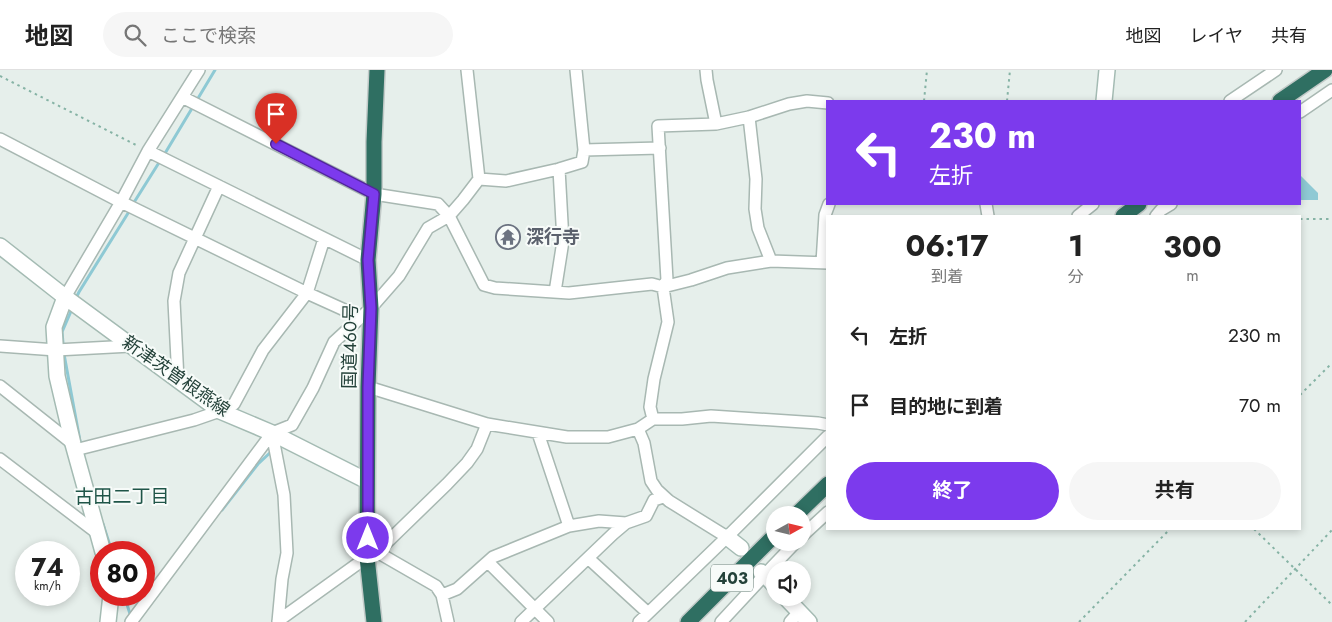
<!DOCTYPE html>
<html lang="ja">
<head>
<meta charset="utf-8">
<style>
	body { margin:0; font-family:Jost,"Noto Sans JP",sans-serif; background:#f6f6f6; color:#222; height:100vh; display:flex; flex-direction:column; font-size:19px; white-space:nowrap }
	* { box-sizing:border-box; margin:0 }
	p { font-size:16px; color:#767676 }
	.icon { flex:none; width:28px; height:28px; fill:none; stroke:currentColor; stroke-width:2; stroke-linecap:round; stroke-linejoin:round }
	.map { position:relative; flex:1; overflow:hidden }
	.drawer { position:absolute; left:826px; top:145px; width:475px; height:315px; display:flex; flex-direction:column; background:#fff; border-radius:0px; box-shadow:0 2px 8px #0003 }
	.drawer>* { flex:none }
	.top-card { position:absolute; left:826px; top:30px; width:475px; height:105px; border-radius:0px; box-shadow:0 2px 8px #0003; background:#7c3aed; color:#fff; overflow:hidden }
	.needle { width:32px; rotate:82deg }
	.controls { position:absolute; left:766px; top:436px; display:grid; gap:10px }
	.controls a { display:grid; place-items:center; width:45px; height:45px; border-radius:50%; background:#fff; box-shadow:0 2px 8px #0003; font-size:25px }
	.speed { position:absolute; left:15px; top:471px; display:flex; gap:10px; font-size:25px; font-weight:700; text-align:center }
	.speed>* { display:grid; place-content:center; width:65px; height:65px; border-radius:50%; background:#fff; box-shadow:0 2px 8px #0003; line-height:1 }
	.speed small { font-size:12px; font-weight:400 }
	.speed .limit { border:8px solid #d22; background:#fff; color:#111 }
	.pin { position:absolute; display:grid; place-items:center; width:42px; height:42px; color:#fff; margin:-51px -21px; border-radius:50% 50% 50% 0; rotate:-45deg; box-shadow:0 0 5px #0007 }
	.pin .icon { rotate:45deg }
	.me { position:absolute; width:55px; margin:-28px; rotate:0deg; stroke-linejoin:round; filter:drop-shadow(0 0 4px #0008) }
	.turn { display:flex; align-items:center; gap:18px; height:105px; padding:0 20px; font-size:22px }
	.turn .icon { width:65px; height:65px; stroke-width:2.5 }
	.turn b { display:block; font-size:35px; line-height:42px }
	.eta { display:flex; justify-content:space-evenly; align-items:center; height:85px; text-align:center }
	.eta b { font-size:30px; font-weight:700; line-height:35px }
	.action { display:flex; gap:10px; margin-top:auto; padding:10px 20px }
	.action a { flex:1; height:58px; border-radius:30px; background:#7c3aed; color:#fff; font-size:20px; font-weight:700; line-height:58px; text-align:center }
	.action a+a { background:#f6f6f6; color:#222 }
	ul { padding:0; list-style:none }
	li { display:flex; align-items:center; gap:15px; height:70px; padding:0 20px }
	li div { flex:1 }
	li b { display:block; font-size:19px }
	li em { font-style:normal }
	header { display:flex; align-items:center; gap:30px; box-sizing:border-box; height:70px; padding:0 25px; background:#fff; border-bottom:1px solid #e0e0e0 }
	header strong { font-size:24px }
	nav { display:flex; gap:28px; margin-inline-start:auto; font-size:18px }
	.search { width:350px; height:45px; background:#f6f6f6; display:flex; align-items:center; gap:12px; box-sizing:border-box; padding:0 18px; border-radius:28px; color:#767676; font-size:19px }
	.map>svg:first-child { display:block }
</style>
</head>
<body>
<header>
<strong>地図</strong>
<div class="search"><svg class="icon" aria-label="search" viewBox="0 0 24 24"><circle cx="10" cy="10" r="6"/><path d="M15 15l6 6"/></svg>ここで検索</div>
<nav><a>地図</a><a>レイヤ</a><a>共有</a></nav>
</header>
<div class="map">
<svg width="1332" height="552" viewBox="0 0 1332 552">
	<rect width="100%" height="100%" fill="#e6efeb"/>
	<path fill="#8ec9d4" d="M1300,105L1318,123V130H1300Z"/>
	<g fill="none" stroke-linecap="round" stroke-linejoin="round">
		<path stroke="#8ec9d4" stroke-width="3" d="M164,85L215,0
			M133,134L160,91
			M75,230L79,222L130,140
			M72,239L62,262L64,284L80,371
			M222,440L258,394L273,380
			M103,454L112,482
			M124,525L131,547"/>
		<defs>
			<path id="street" d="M706,0L707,10L716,54
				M182,27L374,124L438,134L449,146L484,215L495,218L569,223L652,214L663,217L691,210L727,198L771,191L828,193
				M1230,31L1276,0
				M1300,42L1332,20
				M749,47L756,109L755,139L758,158L771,191
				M0,69L121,132L307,223L360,247
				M584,80L660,78
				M148,81L368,190
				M479,109L506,111L559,99L582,92L584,80L576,0
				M986,134L988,146
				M1078,146L1093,134
				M1156,146L1161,140L1171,134
				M822,193L825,145L829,134
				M555,222L563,171L559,99
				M65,227L121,132L148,81L199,0
				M0,276L56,280L131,276
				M178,310L174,231L179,203L219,116
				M0,316L73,374
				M368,317L487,354L567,367H608L638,359L653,349H682L711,346L818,353L828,355
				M653,349L650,337L654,309L668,252L663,217L667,210L658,56L716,54L749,47L789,34L807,31L828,33
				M638,359L644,373L651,411L657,420L669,431L727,467
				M272,363L284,425L287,483L282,509L278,552
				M538,363L569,456
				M75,380L194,350L220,341L234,334L263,280L307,223L324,169
				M0,389L97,463
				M802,466L828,442
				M377,482L436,516L442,525L448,552
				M588,488L648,543
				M488,492L548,552
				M442,525L457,519L493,487L569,456L599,451L626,453
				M278,551L367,487L377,482L447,414L467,393L477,379L487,354
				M131,552L272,363L292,355L313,318L334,272L371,238L399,206L428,158L449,146L463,130L479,109L467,0
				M521,552L613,464L626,453L646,446L654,430L663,427
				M639,552L727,467L828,366
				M721,552L773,496L796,472
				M790,552L799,542"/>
			<path id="secondary" d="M1104,31L1107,0
				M0,176L65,227L220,341L272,363L367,411
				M65,227L54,257L57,306L73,374L103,482
				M727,467L741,478
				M761,502L765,505L775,516
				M786,528L809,552
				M108,552L111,525"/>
			<path id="highway" d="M1280,31L1325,0
				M1123,146L1139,134
				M796,445L828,414
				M374,552L367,487L368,317L371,238L368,190L374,124V72L377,0
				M688,552L775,465"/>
		</defs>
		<use href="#street" stroke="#a8b8b2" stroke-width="14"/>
		<use href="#secondary" stroke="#a4bbb3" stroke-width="18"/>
		<use href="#highway" stroke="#c2cac8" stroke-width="18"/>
		<path stroke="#86b3a5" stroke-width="2" stroke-dasharray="2.5 4" stroke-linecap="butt" d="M0,6L138,76
			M924,31L927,0
			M1007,31L1010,0
			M1300,149H1332
			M1300,325L1332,293
			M1254,459L1332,535
			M1079,552L1170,459
			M1245,552L1332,460"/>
		<use href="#street" stroke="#fff" stroke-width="11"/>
		<use href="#secondary" stroke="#fff" stroke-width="15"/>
		<use href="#highway" stroke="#2f6f62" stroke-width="15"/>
	</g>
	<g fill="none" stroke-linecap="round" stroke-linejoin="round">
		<defs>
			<path id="route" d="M276,74L374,124L368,190L371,238L368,317V468"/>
		</defs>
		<use href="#route" stroke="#51269a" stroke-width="12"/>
		<use href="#route" stroke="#7c3aed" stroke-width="9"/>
	</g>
	<defs>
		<symbol id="temple-ring" viewBox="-11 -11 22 22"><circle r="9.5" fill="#f7fbf9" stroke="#6b7280" stroke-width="1.5"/><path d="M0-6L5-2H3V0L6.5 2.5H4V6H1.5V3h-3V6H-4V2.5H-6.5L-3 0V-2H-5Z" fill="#6b7280"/></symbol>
	</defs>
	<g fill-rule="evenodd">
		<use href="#temple-ring" x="494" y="153" width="28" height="28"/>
	</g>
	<g text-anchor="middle" stroke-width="4" stroke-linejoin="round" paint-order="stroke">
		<rect fill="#f7fbf9" stroke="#637a73" stroke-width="1" x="711" y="494.5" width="42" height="27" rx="4"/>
		<g font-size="16" font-weight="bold" fill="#24423a">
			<text x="732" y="514">403</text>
		</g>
		<g font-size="18" font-weight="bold" fill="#5b616d" stroke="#f7fbf9" text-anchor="start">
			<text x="526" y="173">深行寺</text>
		</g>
		<g font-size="18" fill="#24423a" stroke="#f7fbf9">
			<text transform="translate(350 276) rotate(-89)" y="6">国道460号</text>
			<text transform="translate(176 306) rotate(35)" y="6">新津茨曽根燕線</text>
		</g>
		<g font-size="19" fill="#1f5548" stroke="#f7fbf9">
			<text x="122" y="433">古田二丁目</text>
		</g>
	</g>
</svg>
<div class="controls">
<a><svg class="needle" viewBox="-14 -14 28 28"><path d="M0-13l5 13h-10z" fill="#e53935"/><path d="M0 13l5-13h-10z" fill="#767676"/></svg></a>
<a><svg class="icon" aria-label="sound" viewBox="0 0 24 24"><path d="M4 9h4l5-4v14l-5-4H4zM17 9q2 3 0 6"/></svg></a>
</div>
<div class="speed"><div>74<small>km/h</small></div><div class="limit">80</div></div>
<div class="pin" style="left:276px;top:74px;background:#d93025"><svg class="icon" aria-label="arrive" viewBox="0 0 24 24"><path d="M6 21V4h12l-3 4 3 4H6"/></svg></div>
<svg class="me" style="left:368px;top:468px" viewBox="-20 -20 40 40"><circle r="17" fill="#7c3aed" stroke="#fff" stroke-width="3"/><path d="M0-11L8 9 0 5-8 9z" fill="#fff"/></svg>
<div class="top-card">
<div class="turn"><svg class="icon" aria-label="left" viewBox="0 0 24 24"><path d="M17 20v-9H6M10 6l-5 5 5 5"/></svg><div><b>230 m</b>左折</div></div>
</div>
<section class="drawer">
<div class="eta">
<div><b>06:17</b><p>到着</p></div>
<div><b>1</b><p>分</p></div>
<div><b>300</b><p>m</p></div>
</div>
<ul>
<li><svg class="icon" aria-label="left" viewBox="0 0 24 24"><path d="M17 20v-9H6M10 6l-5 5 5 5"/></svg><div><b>左折</b></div><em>230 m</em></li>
<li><svg class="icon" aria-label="arrive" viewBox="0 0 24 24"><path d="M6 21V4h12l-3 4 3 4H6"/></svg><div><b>目的地に到着</b></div><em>70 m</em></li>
</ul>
<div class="action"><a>終了</a><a>共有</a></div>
</section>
</div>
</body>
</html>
